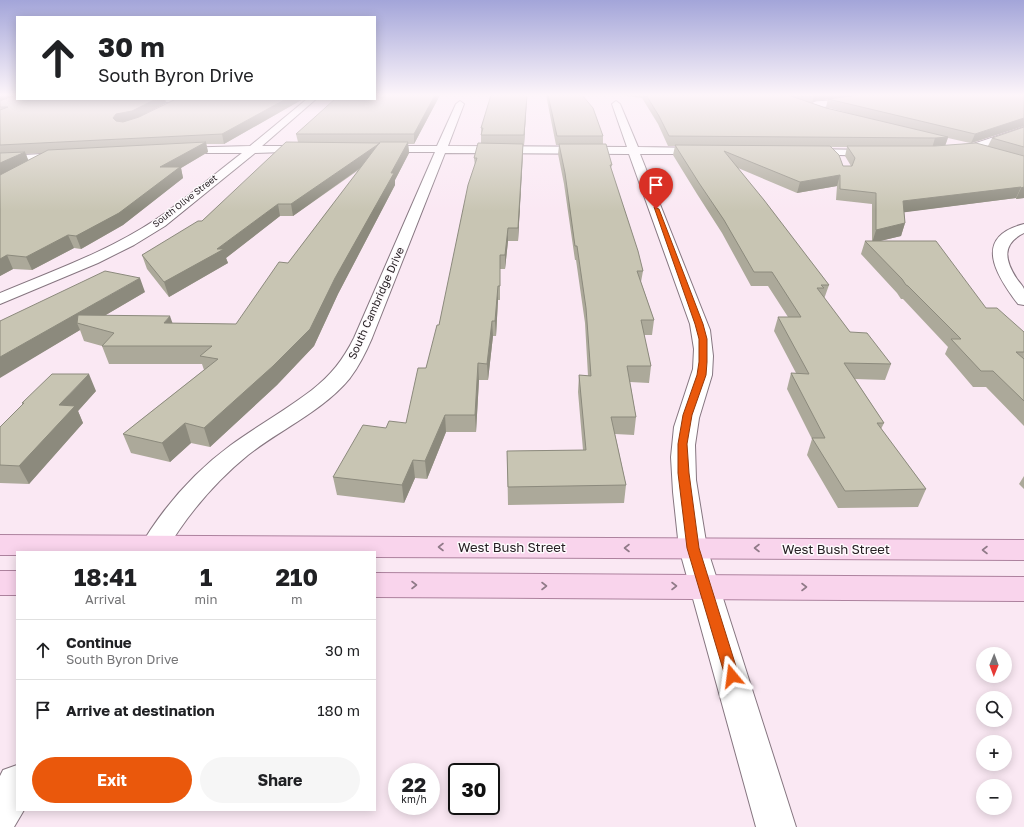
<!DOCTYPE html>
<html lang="en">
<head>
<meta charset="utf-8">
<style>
	body { margin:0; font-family:"Golos Text",sans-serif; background:#f6f6f6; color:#202124; height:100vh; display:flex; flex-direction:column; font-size:15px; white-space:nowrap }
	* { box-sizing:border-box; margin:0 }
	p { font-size:13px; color:#757577 }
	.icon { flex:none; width:22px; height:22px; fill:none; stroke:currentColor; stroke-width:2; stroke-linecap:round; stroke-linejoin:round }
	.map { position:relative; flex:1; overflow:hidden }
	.panel { position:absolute; left:16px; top:551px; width:360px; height:260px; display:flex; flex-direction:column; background:#fff; border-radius:0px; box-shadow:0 2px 10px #0003 }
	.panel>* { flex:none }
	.guide { position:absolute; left:16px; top:16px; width:360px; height:84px; border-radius:0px; box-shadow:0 2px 10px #0003; background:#fff; color:#202124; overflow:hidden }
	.needle { width:26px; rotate:181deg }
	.controls { position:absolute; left:976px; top:647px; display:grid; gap:8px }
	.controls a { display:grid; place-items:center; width:36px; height:36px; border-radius:50%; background:#fff; box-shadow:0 2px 10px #0003; font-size:20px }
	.speed { position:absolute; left:388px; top:763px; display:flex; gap:8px; font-size:20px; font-weight:700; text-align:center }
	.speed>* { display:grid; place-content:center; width:52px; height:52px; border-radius:50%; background:#fff; box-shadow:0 2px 10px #0003; line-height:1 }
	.speed small { font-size:10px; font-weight:400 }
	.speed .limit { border:2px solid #111; border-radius:6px; background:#fff; color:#111 }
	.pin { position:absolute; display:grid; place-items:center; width:34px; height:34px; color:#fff; margin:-41px -17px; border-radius:50% 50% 50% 0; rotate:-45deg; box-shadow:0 0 4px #0007 }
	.pin .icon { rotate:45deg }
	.me { position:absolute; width:44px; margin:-22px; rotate:344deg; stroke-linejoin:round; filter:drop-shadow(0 0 3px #0008) }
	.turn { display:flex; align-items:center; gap:14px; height:84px; padding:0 16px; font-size:18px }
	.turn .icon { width:52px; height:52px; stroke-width:2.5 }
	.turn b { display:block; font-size:28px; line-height:34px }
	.eta { display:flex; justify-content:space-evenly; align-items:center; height:68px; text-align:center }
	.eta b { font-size:24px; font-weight:700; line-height:28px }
	.button { display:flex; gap:8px; margin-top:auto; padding:8px 16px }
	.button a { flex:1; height:46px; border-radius:24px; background:#ea580c; color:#fff; font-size:16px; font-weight:700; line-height:46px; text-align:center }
	.button a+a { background:#f6f6f6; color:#202124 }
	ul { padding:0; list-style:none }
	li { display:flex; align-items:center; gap:12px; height:60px; padding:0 16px; border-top:1px solid #e0e0e0 }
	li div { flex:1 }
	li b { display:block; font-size:15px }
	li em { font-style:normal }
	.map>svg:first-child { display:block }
</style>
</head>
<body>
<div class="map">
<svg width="1024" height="827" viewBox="0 0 1024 827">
	<rect width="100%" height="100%" fill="#fae8f3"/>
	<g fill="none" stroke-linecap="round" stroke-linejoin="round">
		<defs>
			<path id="minor" d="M873,95H894L890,97L838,106L788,109L784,106L788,103L838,100Z
				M125,99H180L182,101L180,105L155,118L152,117L151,115L152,113L172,102L129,101Z
				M307,99H316L262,146H310L315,149L314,151L255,153L165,226L134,245L98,263L0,304V293C52,271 107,252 155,220C185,200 213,175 242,153H179L175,152L174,150L175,148L250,146Z
				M460,101L464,104L448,146L627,147L612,104L616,101L620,104L638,147L704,148L709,151L704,154H640L710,330L713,356L712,375L699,418L695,445L696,480L707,548L796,827H756L679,548L673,492L671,457L674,427L693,369L694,349L690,324L629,154L445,153L372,338C366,352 359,366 350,378C323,411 281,429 248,455C215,482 187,515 165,552H137C160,511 193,473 231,445C257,426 286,410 312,390C331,375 343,360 354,338L435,152H378L373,149L378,146H437L456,104Z
				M1024,127V133L976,150L952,154L947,151L948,149L970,145Z
				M806,149L876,150L881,153L876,156L802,154L801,152Z
				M64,153L68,154L69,156L68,158L0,162V156Z
				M1024,224V233C1001,244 1005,261 1017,279C1019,282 1023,286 1024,289C1024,294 1024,301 1024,305L1018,304C996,275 972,237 1024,224Z
				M17,765V810H24L14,827H0V776L3,770Z"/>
			<path id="major" d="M0,535L1024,540V560L375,557V552H17V555H0Z
				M0,571H17V595H0Z
				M375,573L1024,577V601L375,597Z"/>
		</defs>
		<use href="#minor" stroke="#867680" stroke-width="2"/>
		<use href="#major" stroke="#ad829e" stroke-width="2"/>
		<use href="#minor" fill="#fff" fill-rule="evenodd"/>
		<use href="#major" fill="#f9d4ec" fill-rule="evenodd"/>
	</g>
	<path fill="#aca99a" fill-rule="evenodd" d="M0,95L165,99L166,103L138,118L303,99L224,144H206L208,152L181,168L183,178L123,225L81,249L74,248L32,270L13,269L0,276ZM44,153L28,160L26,154Z
		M375,95H440L414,144H408L409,153L395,180V185L338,294L314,346L277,385L210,447L191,443L170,462L131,453L123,434L204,370L202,364H109L102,346L84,341L80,330L0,377V321L145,292L104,316L172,323L236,324L288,263L360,169L293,216H280L226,258L228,263L169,297L147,269L142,255L202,221L298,142L296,134Z
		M527,95L524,145H523L518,241H508L505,269H500V300H498L496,336H493L488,380H479L476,432H446L427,479L415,478L404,503L337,495L333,477L386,428L406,423L426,368L439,325L475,166L474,158L481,143V128Z
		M546,95H582L603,136V144L612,165L611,168L643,271L641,282L654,320L652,335H644L651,366L649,383L630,382L636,417L634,435L615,434L626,485L624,503L508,505L507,451L583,450L578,392L579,375L588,376L585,323L576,260H575L564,184L558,154L559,145H556Z
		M618,95H1024V126L972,143L988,146L992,138L1024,127V198L1016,199V198L904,212L905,223L901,236L879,241L986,308L1024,352V426L986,387H973L945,354L948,347L903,299H901L897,293L861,254L865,241H872V204L836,200L837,186L797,193L738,168L829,285L824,299L850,332L891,364L885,380L855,379L884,423L881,429L926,489L918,507L838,508L807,455L812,439L787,389L791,373H796L774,331L778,317H788L768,286H751L722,233L697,194L673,155L675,146H668L658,124L642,98ZM846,97L828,99L826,107L855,115L826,108L812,103L816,101ZM948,138L970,143L945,146ZM830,147H847L845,156L851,166H843Z
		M96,391L78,411L83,423L29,484L0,483V427L23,405L22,403Z
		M1024,476V489L1019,484Z"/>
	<path fill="#8c8a7d" d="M0,95H17L0,103Z
		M435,95H440L414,144V134Z
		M527,95L524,145V135Z
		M814,95H858L816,101L812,103Z
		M156,99H165L166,103L134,120L119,124L113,118L116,114Z
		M286,99H303L224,144L222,134Z
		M1024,118V126L971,143L975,134Z
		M948,137L945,146L932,148L935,138Z
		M206,142L208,152L181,168L183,178L123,225L81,249L76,236L160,167Z
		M408,142L409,153L395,180V185L338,294L314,346L277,385L210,447L204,428L335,278L391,173Z
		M380,143L381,153L293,216L291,204Z
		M523,144V154L518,241V228Z
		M25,152L29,162L0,176V163Z
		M840,175L837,186L797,193L800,182Z
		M1021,187L1016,198L899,213L903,201Z
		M1024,187V198L1016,199L1021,188Z
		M278,204L280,216L226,258L228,263L169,297L164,282L217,249Z
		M905,223L901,236L872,243L876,230Z
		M508,228V241L505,269V255Z
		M68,235L74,248L32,270L26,257Z
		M7,255L13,269L0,276V259Z
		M140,278L145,292L87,326L77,323L80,330L0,378V357Z
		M498,286V300L496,336L495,321Z
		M170,316L176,333L164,323Z
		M492,321L493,336L488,380L487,364Z
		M478,363L479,380L476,432L475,415Z
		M89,374L96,391L78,411L83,423L29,484L19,466L59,405Z
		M445,415L446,432L427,479L425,461Z
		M185,423L191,443L170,462L162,443Z
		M413,460L415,478L404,503L402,485Z"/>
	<path fill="#c8c5b3" stroke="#8c8a7d" d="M15,95H17V99H156L132,111L116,114L113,118L116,121L123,122L139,117L176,99H286L222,134L0,145V110L8,107H0V101Z
		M375,95H435L414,134H296L335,99H375Z
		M491,95H527L524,135H481L483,128H481Z
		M548,95H582L593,108L603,136H557Z
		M646,95H788L826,108L948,137L935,138L669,136L659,116Z
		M858,95H1024V118L975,134L828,99Z
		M1024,127V147L992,138Z
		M206,142L160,167H180L119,213L76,236L68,235L26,257L7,255L0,259V175L48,150Z
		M286,142L380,143L291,204H278L217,249H224L164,282L142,255L198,221H202Z
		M380,142H408L391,173H394L335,278L310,329L273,366L204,428L185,423L162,443L123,434L218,359L200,356L212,346H102L114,333L77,323L78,315L170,316L164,323L236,324L279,262L288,263Z
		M478,143L523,144L518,228H508L505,255H500V286H498L495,321H492L487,364L478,363L475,415H445L425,461L413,460L402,485L333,477L363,425L386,428L389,421L406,423L418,368H426L437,325H439L468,185L477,158H474Z
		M976,143L1024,156V187L1021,188V187L903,201L905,223L876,230V193L840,189V175L800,182L724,151L764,200L829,285H821L824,288H817L850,332L867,333L891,364L844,363L884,423H877L926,489L845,491L812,438H825L791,373L809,374L778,317H801L772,272H754L724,220L699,183L675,145L830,146L839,155L843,166H852L855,158L847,146H935Z
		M559,144H606L612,165H610L638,251L643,271H637L654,320H641L651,366H627L636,417H611L626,485L508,487L507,451L586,450L579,375L591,376L586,308L577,246H575L565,173Z
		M25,152L0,163V153Z
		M865,241H936L986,308H997L1024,332V352H1016L1024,359V401L993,371H981L951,339H961L908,286L906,285L902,279Z
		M105,271L140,278L0,357V321Z
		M52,374H89L59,405L75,406L19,466L0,465V427L24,403H22Z"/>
	<defs><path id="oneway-chevron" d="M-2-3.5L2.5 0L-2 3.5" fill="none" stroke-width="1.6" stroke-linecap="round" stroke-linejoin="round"/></defs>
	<g stroke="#907a88">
		<use href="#oneway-chevron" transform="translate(441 547) rotate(-180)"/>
		<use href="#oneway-chevron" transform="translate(627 548) rotate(-180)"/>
		<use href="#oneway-chevron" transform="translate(757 548) rotate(-180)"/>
		<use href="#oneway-chevron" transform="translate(985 550) rotate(-180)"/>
		<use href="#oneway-chevron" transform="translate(414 585)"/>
		<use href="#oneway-chevron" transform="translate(544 586)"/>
		<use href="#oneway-chevron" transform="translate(674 586)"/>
		<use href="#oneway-chevron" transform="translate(804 587)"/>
	</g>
	<linearGradient id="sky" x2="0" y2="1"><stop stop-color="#a3a5d9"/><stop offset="0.45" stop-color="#fdf5fa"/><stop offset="1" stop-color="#fdf5fa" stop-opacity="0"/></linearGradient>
	<rect width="1024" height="211" fill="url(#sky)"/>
	<path fill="#ea580c" stroke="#983908" d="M654,207L659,209L703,324L707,339V362L706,375L692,415L687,444L689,473L699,548L739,676L737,680L732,682L727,680L725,676L687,548L678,473V444L683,415L697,375L699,362V339L695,324Z"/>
	<g text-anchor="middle" stroke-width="3" stroke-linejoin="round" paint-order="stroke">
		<g font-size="9" fill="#272024" stroke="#fdfafc">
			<text transform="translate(185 201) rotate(-38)" y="3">South Olive Street</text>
		</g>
		<g font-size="11" fill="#272024" stroke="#fdfafc">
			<text transform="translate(376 303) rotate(-66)" y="4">South Cambridge Drive</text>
		</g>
		<g font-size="13" fill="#272024" stroke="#fdfafc">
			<text x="512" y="552">West Bush Street</text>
			<text x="836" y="554">West Bush Street</text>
		</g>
	</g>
</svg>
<div class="controls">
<a><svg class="needle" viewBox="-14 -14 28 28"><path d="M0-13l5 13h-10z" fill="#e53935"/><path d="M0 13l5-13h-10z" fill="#757577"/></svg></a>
<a><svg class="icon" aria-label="search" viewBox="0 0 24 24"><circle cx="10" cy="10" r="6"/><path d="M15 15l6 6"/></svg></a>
<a>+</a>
<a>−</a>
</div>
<div class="speed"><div>22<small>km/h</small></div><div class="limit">30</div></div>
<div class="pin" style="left:656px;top:209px;background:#d93025"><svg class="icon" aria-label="arrive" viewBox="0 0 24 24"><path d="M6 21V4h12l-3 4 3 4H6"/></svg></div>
<svg class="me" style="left:732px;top:676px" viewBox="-20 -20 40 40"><path d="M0-17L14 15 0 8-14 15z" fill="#ea580c" stroke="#fff" stroke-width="4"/></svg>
<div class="guide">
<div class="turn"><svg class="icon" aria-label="ahead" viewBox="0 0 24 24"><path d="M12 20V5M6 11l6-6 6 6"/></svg><div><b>30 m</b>South Byron Drive</div></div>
</div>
<section class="panel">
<div class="eta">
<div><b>18:41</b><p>Arrival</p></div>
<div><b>1</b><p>min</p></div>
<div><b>210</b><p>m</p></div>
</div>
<ul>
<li><svg class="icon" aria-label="ahead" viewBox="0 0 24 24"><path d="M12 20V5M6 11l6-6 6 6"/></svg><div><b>Continue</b><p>South Byron Drive</p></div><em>30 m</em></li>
<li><svg class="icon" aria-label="arrive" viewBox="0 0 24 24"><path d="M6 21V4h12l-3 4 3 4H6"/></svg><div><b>Arrive at destination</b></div><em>180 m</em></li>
</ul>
<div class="button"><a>Exit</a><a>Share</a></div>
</section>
</div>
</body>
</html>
